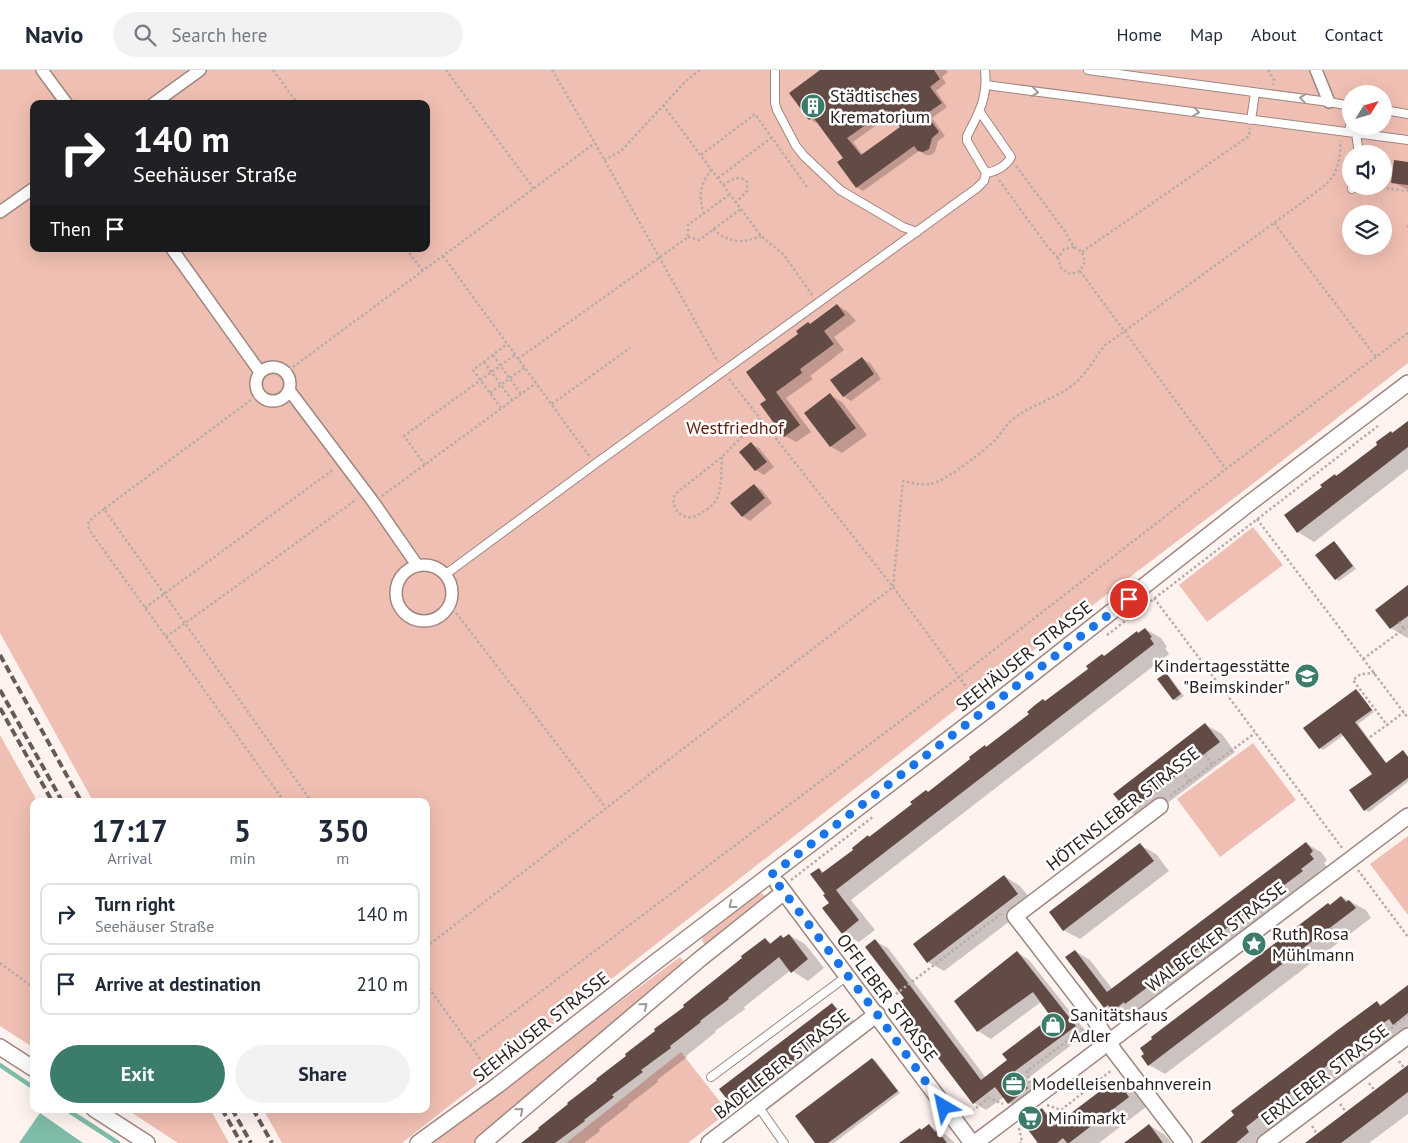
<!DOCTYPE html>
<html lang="en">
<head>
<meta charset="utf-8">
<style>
	body { margin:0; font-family:"PT Sans",sans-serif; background:#f2f2f3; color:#1f2937; height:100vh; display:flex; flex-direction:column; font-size:19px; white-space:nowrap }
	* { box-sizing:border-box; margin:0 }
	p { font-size:16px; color:#747a83 }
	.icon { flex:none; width:28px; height:28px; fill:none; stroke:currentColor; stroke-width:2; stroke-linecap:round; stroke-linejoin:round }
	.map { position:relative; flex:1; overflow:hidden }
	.side { position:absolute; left:30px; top:728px; width:400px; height:315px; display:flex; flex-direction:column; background:#fff; border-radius:10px; box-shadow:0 5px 20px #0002 }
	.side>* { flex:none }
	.hud { position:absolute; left:30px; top:30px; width:400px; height:152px; border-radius:10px; box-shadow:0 5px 20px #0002; background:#202124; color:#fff; overflow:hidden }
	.needle { width:32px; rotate:53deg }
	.buttons { position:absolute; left:1342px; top:15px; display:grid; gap:10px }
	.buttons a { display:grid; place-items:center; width:50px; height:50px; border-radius:50%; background:#fff; box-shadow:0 5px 20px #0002; font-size:25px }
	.pin { position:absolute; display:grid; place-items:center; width:42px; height:42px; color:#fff; margin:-21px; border:2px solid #fff; border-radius:50%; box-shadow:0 1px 5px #0007 }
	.me { position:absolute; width:55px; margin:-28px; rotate:324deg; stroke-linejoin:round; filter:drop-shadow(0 0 4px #0008) }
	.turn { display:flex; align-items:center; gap:18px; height:105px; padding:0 20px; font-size:22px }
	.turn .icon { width:65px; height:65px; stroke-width:2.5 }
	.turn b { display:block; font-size:35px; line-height:42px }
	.then { display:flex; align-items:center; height:48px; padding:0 20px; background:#0003; gap:10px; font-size:19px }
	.eta { display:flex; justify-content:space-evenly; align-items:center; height:85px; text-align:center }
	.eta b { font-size:30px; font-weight:700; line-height:35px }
	.action { display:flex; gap:10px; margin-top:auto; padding:10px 20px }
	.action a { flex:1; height:58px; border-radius:30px; background:#3b7c6b; color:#fff; font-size:20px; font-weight:700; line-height:58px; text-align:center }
	.action a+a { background:#f2f2f3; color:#1f2937 }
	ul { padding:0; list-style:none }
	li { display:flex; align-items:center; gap:15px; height:62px; margin:0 10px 8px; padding:0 10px; border:2px solid #e0e1e3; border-radius:10px }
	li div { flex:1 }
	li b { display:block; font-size:19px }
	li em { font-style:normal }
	header { display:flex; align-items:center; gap:30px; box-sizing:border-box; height:70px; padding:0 25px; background:#fff; border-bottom:1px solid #e0e1e3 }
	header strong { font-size:24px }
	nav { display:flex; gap:28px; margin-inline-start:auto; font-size:18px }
	.search { width:350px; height:45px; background:#f2f2f3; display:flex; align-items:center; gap:12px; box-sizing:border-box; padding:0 18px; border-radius:28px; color:#747a83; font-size:19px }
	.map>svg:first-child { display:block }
</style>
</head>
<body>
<header>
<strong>Navio</strong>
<div class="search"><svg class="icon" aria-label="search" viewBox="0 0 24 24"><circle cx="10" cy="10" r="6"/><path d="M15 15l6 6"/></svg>Search here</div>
<nav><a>Home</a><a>Map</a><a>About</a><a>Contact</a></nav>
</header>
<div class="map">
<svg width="1408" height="1073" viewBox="0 0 1408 1073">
	<rect width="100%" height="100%" fill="#fff3f0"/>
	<path fill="#f0bfb3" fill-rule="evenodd" d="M0,0H1408V293L1246,419L973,626L402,1073H282L263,1039H426V731H93L0,563ZM1351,24H1384V56H1351ZM34,34H426V179H34ZM1351,84H1384V116H1351ZM1351,144H1384V176H1351Z
		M1253,457L1283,495L1207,552L1179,515Z
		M0,665L37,731H34V978L0,956Z
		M1253,673L1296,730L1220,787L1177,729Z
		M1408,766V845L1370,794Z
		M761,823L765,826L766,828L708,874H704L702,870L703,867Z
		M680,887L684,892L683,896L475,1073H430Z
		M681,982L728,1042L688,1073H566Z
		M126,1039H210L229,1073H178Z"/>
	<path fill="#7fbcaa" d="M40,1043L83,1073H19Z"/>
	<path fill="#0003" fill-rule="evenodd" d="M822,0H946L948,2L942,7L946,13L936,21L947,37L932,48L945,66L938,71L935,82L931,85H926L919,81L863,121L857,117L845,88L818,51L816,53L810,49ZM892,44L901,57L863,85L853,72Z
		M1408,93V120L1393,112Z
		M837,235L848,242L856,251L834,267L844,280L810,306L813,309L786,328L811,362L796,372L785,366L768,330L811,255Z
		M862,289L870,293L881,309L851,331L843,326Z
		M830,325L842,332L867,365L842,383L830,376Z
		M1408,353V399L1314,472L1298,462L1391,362L1394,364Z
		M751,374L759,378L774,397L764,405L756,400L741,382Z
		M754,415L762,420L772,433L750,451L742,446Z
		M1334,472L1337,474L1356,499L1339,511L1336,509Z
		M1408,516V567L1407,568L1391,558L1377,540Z
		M1145,559L1161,568L1167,577L1165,578L1169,584L851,830L875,860L859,872L843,863L827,824L819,799L825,803L1137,562L1139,564Z
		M1166,604L1169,606L1184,626L1177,631L1173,629Z
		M1356,620L1359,622L1374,642L1358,654L1387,694L1403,682L1408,686V712L1369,742L1365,740L1373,704L1344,665L1323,680L1320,678Z
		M1206,655L1222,664L1235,682L1145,750L1128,741Z
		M1307,774L1321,782L1327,790L1324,793L1328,798L1128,949L1121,945L1120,946L1105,937L1067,887L1075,881L1090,890L1113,920Z
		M1140,775L1156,784L1169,801L1080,869L1063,860Z
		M1004,806L1020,816L1034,833L944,901L928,892Z
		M1342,827L1366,840L1371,848L1165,1004L1149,995Z
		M789,865L805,874L824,898L808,911L791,900L744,937L745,939L715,961L716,962L686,986L687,987L657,1010L658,1012L628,1035L629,1036L599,1059L600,1061L584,1073H523L765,869L773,874L781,867L784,868Z
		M875,871L888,878L986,1008L1009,990L1053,947L1041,932L991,969L978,961L1017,882L1029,890L1087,963L1027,1009L1040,1026L1022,1040L1009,1033L1004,1027L986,1040L974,1033L906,929Z
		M1408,917V962L1404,959L1261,1067L1263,1073H1212L1377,932L1383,936Z
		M832,935L849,944L861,960L750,1045L733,1036Z
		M873,989L876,991L900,1023L834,1073H816Z
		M1408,997V1044L1369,1073H1307Z
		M1116,1011L1133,1021L1146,1037L1099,1073H1035L1038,1071L1042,1040L1059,1050L1061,1053Z
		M1149,1055L1165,1065L1172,1073H1138Z
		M929,1056L946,1065L955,1073H901L920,1059L923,1061Z"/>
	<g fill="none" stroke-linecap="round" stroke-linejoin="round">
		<path stroke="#7fbcaa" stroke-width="4.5" d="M0,995L34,1018
			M66,1039L118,1073"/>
	</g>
	<path fill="#624a45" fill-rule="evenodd" d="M820,0H934L940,9L930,17L942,33L926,44L939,62L932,68L929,79L923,82L918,81L914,76L856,118L837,92L843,88L813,47L809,50L789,23ZM887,40L900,57L861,85L847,68Z
		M1394,90L1408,92V115L1391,113Z
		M837,234L845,245L824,261L834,274L800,299L802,303L776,322L800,355L784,367L760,334L766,330L746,302L798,264L796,261L808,252L810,254Z
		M862,287L874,304L843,327L830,310Z
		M830,323L856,358L830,377L804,343Z
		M1408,351V377L1297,463L1284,445L1322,417L1320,415L1335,404L1336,406L1377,375L1376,372L1391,361L1392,363Z
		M751,372L767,392L755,401L739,382Z
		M754,414L765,428L742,447L730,433Z
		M1334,471L1353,496L1335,510L1315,485Z
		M1408,515V546L1390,559L1375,540Z
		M1145,558L1152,567L1150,568L1154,574L836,820L859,850L842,864L822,838L829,833L823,825L825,824L810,804L819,798L822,803L853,780L852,778L868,765L869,767L912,734L910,732L926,720L928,722L970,689L969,687L985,675L986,677L1029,644L1027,642L1035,635L1043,629L1045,631L1088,599L1086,596L1102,584L1104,586L1137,561L1138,563Z
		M1166,603L1181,624L1173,630L1157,609Z
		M1356,619L1372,640L1355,652L1386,693L1403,680L1408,687V708L1364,741L1349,720L1372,704L1341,663L1319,679L1303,658Z
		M1205,653L1220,672L1128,742L1113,724Z
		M1306,772L1313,781L1310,784L1314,789L1301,799L1303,801L1125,934L1124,932L1113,941L1108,935L1104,938L1065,887L1075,880L1107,922Z
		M1140,773L1154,791L1063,861L1049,842Z
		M1004,805L1018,824L927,893L913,874Z
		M1341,826L1346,832L1349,830L1356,838L1148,996L1141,986L1144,984L1140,978L1152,969L1151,967L1328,833L1330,835Z
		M789,864L808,889L791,903L779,887L728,928L729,929L700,951L701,952L670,976L671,978L641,1000L643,1002L612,1025L614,1027L584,1050L585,1051L555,1073H521L539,1059L538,1058L568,1034L567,1033L597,1010L596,1009L626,986L625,984L655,961L654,959L684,937L683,935L742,888L741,886L765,868L770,874L781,865L783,868Z
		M875,869L981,1010L1007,990L1002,984L1051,947L1033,922L977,962L954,931L1017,881L1076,956L1015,1001L1028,1018L1008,1034L995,1017L973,1034L897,934L904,928L865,877Z
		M1408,915V943L1393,955L1389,949L1260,1046L1246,1057L1249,1062L1236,1073H1200L1234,1045L1231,1041L1339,959L1377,931L1380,936Z
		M832,933L846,951L733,1037L719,1019Z
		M872,988L898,1021L828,1073H815L795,1046Z
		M1408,995V1022L1382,1042L1341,1073H1305Z
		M1116,1009L1129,1027L1069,1073H1067L1063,1068L1057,1073H1038L1022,1052L1042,1038L1054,1056Z
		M929,1054L935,1062L937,1060L947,1073H899L920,1058L921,1060Z
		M1149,1054L1163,1073H1124L1144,1058Z"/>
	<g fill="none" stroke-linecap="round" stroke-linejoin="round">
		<defs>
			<path id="service" d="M775,0V33L777,40L796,76L804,86L840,120L903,157L917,162
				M1088,0L1329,32L1351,36
				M986,15L1408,70
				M1384,40L1408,44
				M980,42L1011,87C1007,95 996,102 986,103L967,71V66C979,43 988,27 985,0
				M1251,50L1255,23
				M1349,62L1351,51
				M1356,63L1359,84
				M1352,119L1355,116
				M446,504L595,394L977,118L984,111L986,103
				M711,1007L847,906
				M758,1036L784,1073"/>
			<path id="pedestrian" d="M42,0L67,34
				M1316,0L1329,32
				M153,34L200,0
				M0,142L34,118
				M172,179L260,302
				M256 314a17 17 0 1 1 34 0a17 17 0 1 1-34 0Z
				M289,320L374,433L417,495
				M396 523a28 28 0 1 1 56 0a28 28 0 1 1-56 0Z"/>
			<path id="minor" d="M1160,736L1015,846L1095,950L1114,981L1184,1073
				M778,814L972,1073
				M0,977L34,999
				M94,1039L147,1073
				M418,1073L498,1015L653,894L984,642L1247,435L1408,313
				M483,1073L700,889L784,822
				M709,1073L877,944
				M975,1073L1408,746
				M1265,1073L1408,966"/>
		</defs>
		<use href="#service" stroke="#a08680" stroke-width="10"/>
		<use href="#pedestrian" stroke="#a08680" stroke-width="14"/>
		<use href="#minor" stroke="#a08680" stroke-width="18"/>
		<path stroke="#b8acaa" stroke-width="2.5" stroke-dasharray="2.5 2.5" stroke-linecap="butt" d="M273,0L298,34
			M446,0L534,119
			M552,0L595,73L718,292
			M1268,0L1274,10L1273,15
			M663,35L761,166L784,185L813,226
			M701,85L755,44L807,117
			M604,90L621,81L686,11L700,0
			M1016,96L1064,160L1074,177L1082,182L1085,192L1080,201L1070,204L1061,198L1058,188L1064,179L1074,177
			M718,108L772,67
			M999,110L1047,176L1058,188
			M723,115C731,110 739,104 747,112V121L736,132
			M1382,116L1385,118L1408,121
			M704,144C698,125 700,116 711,100
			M1274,153L1376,287
			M1407,157L1408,156
			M713,159C730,173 741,174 761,166
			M688,167L699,170L741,139
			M406,179L423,201
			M1082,182L1249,66L1250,58
			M443,186L590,387
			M1080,201L1226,399
			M493,285L521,324
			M518,289L688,167V155L730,124
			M484,292L512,330
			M285,303L595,73
			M729,309L893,517L976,630
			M490,323L525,297
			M259,324L104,439L311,731
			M552,334L630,278
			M501,338L473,300L507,274
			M722,387C721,400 722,417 717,429C715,433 712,435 709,438C703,442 698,446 692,447C679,449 670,435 675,424L722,387L760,348
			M425,395L404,366L515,285
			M382,426L536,313
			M104,439L89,451L88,456L90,461L284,731
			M1257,449L1408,648
			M1154,528L1343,779
			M450,535L606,738
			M145,538L334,399
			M1399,552L1404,559
			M1107,565L1378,356
			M166,567L357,429
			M1363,589L1408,556
			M1375,603L1361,604L1353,610L1387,655L1404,642
			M1370,667L1387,655
			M1205,684L1212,694
			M1182,701L1189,711
			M1170,726L1255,663
			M1358,800L1408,867
			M791,810L874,746
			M426,877L893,517L903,411C912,413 921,415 930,414C943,413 986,380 996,369C1002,363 1006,354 1013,349C1030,336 1046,332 1064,321C1082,311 1092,293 1104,276L1307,129C1317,121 1332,112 1336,100C1340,91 1340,80 1341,71
			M0,893L34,918
			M426,914L491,1004
			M884,933L1001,844
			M1375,960L1382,969
			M1388,962L1389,960L1408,945
			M470,975L959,607L1226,399L1408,263
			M1346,982L1353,990
			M1399,991L1404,998
			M1317,1003L1324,1012
			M1030,1013L1027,1001L1083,959
			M1369,1013L1375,1021
			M1288,1025L1295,1034
			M1340,1034L1346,1042
			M1047,1035L1061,1040L1112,1000
			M968,1044L989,1028L1003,1034
			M1260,1046L1266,1055
			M1312,1056L1317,1064
			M1019,1058L1022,1072L1020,1073"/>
		<use href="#service" stroke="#fff" stroke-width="8"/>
		<use href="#pedestrian" stroke="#fff" stroke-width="11"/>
		<use href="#minor" stroke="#fff" stroke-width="15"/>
		<path stroke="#665b59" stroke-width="4" stroke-dasharray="8 4" stroke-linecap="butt" d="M0,585L81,731
			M0,620L62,731
			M0,638L52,731
			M222,1039L241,1073
			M232,1039L251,1073
			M253,1039L272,1073"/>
	</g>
	<defs><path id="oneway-chevron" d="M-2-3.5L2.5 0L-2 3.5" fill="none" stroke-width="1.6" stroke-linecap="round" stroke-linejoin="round" transform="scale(1.25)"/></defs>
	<g stroke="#9e9a99">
		<use href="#oneway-chevron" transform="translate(1035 22) rotate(7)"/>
		<use href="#oneway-chevron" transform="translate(1303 28) rotate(-173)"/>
		<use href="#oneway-chevron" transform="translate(1196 42) rotate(7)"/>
		<use href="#oneway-chevron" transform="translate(732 835) rotate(143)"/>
		<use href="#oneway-chevron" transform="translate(644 936) rotate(-40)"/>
		<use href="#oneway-chevron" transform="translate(520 1041) rotate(-40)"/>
	</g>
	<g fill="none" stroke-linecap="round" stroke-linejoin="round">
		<path stroke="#1a73e8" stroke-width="9" stroke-dasharray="0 16.2" d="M944,1037L877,944L771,805L1129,529"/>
	</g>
	<defs>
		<symbol id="building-disc" viewBox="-11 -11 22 22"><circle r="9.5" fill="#3b7c6b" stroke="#fff"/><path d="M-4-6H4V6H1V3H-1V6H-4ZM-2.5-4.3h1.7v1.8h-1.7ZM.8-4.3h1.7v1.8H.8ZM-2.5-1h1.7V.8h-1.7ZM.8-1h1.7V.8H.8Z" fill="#fff"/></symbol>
		<symbol id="school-disc" viewBox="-11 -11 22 22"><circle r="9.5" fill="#3b7c6b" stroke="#fff"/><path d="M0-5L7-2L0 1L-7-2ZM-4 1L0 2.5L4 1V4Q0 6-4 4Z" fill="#fff"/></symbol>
		<symbol id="sight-disc" viewBox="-11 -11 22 22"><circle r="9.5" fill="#3b7c6b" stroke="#fff"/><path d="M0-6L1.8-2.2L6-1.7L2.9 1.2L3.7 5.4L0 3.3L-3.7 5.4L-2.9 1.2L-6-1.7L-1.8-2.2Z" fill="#fff"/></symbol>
		<symbol id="shop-disc" viewBox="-11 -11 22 22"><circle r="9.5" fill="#3b7c6b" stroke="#fff"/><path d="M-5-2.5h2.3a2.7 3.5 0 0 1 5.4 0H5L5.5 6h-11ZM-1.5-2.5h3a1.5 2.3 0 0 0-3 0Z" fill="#fff"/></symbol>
		<symbol id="office-disc" viewBox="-11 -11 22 22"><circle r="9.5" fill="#3b7c6b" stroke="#fff"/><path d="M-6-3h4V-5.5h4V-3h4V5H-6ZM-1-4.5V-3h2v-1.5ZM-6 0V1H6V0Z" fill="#fff"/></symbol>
		<symbol id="supermarket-disc" viewBox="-11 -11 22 22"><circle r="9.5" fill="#3b7c6b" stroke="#fff"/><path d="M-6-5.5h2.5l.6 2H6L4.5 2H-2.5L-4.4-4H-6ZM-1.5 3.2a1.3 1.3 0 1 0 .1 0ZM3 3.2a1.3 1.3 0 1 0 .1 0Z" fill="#fff"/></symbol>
	</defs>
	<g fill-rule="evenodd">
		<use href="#building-disc" x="799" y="22" width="28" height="28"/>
		<use href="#school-disc" x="1293" y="592" width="28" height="28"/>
		<use href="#sight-disc" x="1240" y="860" width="28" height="28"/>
		<use href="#shop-disc" x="1039" y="941" width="28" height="28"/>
		<use href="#office-disc" x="1000" y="1000" width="28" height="28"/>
		<use href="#supermarket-disc" x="1016" y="1034" width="28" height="28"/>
	</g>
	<g text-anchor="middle" stroke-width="5" stroke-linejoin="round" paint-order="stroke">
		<g font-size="18" fill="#281e1c" stroke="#fff" text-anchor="start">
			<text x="830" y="32">Städtisches<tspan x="830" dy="21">Krematorium</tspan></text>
			<text x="1290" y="602" text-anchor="end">Kindertagesstätte<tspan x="1290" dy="21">"Beimskinder"</tspan></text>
			<text x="1272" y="870">Ruth Rosa<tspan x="1272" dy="21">Mühlmann</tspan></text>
			<text x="1070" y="951">Sanitätshaus<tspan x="1070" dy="21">Adler</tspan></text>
			<text x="1032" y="1020">Modelleisenbahnverein</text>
			<text x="1048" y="1054">Minimarkt</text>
		</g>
		<g font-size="18" fill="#5e1e0f" stroke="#fff">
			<text x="735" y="364">Westfriedhof</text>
		</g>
		<g font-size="18" fill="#281e1c" stroke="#fff">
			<text transform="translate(1024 586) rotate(-38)" y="6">SEEHÄUSER STRASSE</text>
			<text transform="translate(1123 739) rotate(-38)" y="6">HÖTENSLEBER STRASSE</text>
			<text transform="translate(1216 867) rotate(-37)" y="6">WALBECKER STRASSE</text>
			<text transform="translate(887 928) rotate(53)" y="6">OFFLEBER STRASSE</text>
			<text transform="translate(541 957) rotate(-38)" y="6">SEEHÄUSER STRASSE</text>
			<text transform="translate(782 994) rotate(-38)" y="6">BADELEBER STRASSE</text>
			<text transform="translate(1325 1005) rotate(-37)" y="6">ERXLEBER STRASSE</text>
		</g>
	</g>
</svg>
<div class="buttons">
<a><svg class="needle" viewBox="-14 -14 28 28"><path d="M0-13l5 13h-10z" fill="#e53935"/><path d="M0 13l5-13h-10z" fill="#747a83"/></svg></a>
<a><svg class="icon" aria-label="sound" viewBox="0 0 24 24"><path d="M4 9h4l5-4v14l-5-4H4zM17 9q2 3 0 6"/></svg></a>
<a><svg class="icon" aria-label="layers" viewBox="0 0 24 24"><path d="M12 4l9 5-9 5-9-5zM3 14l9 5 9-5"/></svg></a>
</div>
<div class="pin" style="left:1129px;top:529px;background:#d93025"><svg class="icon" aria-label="arrive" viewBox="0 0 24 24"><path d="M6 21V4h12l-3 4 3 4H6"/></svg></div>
<svg class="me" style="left:944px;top:1037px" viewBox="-20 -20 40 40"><path d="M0-17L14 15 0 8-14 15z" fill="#1a73e8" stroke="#fff" stroke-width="4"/></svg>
<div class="hud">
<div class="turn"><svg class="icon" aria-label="right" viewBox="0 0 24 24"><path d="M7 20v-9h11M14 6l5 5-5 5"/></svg><div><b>140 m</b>Seehäuser Straße</div></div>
<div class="then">Then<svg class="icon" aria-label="arrive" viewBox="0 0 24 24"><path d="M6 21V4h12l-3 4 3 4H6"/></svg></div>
</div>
<section class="side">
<div class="eta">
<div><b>17:17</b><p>Arrival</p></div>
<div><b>5</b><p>min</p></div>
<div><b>350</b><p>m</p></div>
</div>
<ul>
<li><svg class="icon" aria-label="right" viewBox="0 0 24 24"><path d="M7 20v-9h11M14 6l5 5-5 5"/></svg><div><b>Turn right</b><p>Seehäuser Straße</p></div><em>140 m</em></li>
<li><svg class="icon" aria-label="arrive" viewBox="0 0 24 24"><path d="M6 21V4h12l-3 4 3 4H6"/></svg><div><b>Arrive at destination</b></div><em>210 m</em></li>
</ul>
<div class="action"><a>Exit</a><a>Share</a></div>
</section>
</div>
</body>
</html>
